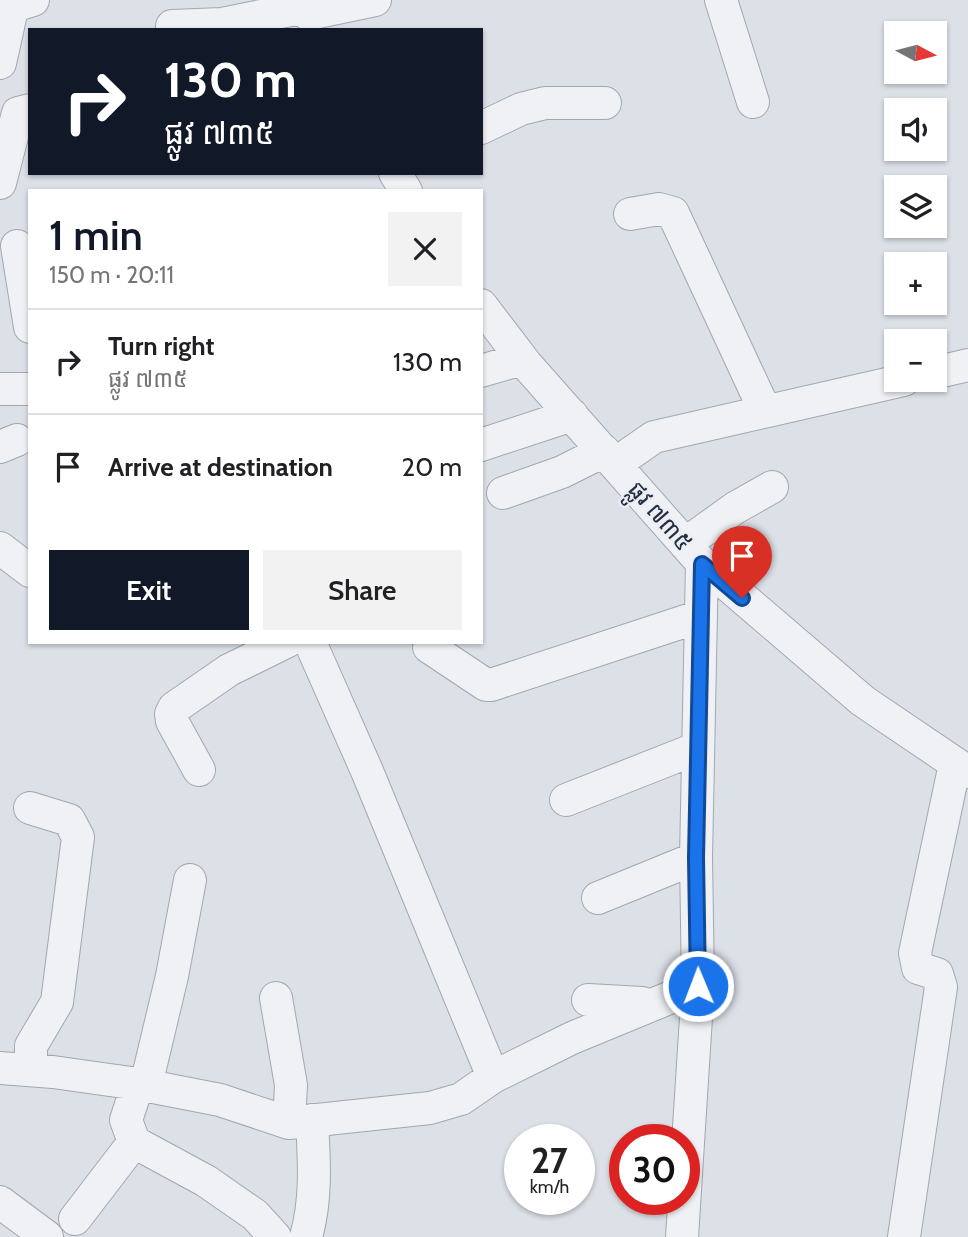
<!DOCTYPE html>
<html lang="en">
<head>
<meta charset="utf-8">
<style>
	body { margin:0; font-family:Cabin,"Noto Sans Khmer",sans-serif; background:#f2f2f2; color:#202124; height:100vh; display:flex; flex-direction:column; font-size:26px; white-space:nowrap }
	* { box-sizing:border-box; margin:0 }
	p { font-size:23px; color:#757577 }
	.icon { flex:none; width:38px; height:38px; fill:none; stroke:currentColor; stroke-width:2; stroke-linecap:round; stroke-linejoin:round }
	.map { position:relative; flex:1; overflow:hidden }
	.panel { position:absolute; left:28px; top:189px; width:455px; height:455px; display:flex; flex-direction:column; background:#fff; border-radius:0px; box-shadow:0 2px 5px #0004 }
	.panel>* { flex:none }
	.hud { position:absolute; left:28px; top:28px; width:455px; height:147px; border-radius:0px; box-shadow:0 2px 5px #0004; background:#111827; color:#fff; overflow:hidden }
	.needle { width:46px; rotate:97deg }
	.buttons { position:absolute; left:884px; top:21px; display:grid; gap:14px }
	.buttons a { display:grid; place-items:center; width:63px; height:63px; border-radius:0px; background:#fff; box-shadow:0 2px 5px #0004; font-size:35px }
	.speed { position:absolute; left:504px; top:1124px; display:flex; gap:14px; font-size:35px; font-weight:700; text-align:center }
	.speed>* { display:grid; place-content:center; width:91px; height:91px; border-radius:50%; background:#fff; box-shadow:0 2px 5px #0004; line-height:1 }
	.speed small { font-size:18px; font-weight:400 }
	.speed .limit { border:10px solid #d22; background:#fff; color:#111 }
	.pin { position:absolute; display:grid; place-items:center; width:60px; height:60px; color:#fff; margin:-72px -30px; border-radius:50% 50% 50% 0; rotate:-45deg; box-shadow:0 0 7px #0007 }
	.pin .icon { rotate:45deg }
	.me { position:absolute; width:77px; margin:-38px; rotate:359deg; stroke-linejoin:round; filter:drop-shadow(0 0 5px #0008) }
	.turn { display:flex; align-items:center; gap:24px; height:147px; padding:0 21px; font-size:32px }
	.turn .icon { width:91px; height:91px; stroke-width:2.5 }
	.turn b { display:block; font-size:49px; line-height:60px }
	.round { display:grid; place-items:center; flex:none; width:74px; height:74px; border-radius:0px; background:#f2f2f2 }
	.overview { display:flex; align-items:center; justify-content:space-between; height:119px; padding:0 21px }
	h1 { font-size:42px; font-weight:600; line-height:52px; color:#111827 }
	.action { display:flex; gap:14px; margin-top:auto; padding:14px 21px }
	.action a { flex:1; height:80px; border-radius:0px; background:#111827; color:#fff; font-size:28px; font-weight:600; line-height:80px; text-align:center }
	.action a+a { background:#f2f2f2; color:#202124 }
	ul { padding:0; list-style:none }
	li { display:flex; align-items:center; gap:21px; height:105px; padding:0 21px; border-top:2px solid #e0e0e0 }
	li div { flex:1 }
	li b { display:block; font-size:26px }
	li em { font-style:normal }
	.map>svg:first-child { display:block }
</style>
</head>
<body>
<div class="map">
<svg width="968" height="1237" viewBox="0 0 968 1237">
	<rect width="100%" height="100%" fill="#dce0e7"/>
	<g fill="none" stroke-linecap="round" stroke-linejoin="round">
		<defs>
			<path id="minor" d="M721,0L753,102
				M308,14L375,0
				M172,26L222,24L305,7
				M0,63L12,9L17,5L33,0
				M481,128L521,109L545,103H605
				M395,173L406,191
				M0,183L18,113L30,110
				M630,214L659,209L673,213L765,411
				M17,246L30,327
				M481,305L526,364L702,563L863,701L968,772
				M481,371L522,359
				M934,373L968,365
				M0,389H30
				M481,445L572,415
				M0,447L17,440
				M615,464L654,437L904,380
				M503,493L562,472L604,451
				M685,544L735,508L772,487
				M0,548L30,571
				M310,642L367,771L493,1077
				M429,647L486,685H491L701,616
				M199,770L172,721L171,714L174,708L229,670L286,642
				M566,800L698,748
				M30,808L69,820L78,837L57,1002L31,1046V1070
				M598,898L696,858
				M276,998L291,1085L289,1123
				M588,1000L642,1003L646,1007
				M0,1068L53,1072L138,1084L220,1100L289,1123L430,1108L461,1099L493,1077L572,1038L698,986
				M138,1084L126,1120L134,1142L206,1181L255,1215L275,1237
				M146,1085L172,976L190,880
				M0,1202L47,1237
				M75,1219L134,1142
				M306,1237C317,1198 314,1160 312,1120
				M682,1237L698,986L696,858L702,563
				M904,1237L941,987L937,974L918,968L915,953L955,764"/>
		</defs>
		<use href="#minor" stroke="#a1a7b1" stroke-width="34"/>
		<use href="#minor" stroke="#eff1f5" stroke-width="32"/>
	</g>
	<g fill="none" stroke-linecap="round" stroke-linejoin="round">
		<defs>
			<path id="route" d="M698,986L696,858L702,564L742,598"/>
		</defs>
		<use href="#route" stroke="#114b97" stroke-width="18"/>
		<use href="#route" stroke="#1a73e8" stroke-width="12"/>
	</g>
	<g text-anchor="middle" stroke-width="5" stroke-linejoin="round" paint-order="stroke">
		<g font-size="24" fill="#252e3e" stroke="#ebeff5">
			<text transform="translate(660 516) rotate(49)" y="8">ផ្លូវ ៧៣៥</text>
		</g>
	</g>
</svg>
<div class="buttons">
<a><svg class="needle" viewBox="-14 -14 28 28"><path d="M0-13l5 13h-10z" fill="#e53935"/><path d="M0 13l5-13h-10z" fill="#757577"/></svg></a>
<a><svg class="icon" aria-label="sound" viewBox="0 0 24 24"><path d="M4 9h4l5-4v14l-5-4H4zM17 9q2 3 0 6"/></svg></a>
<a><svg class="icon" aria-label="layers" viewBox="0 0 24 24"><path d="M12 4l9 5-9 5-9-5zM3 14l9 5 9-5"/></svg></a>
<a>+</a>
<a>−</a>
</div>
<div class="speed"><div>27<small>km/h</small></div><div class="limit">30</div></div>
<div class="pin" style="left:742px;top:598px;background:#d93025"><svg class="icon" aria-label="arrive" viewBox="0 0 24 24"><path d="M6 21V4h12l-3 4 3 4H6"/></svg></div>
<svg class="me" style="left:698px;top:986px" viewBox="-20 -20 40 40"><circle r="17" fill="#1a73e8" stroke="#fff" stroke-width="3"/><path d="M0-11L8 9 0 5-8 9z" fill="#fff"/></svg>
<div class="hud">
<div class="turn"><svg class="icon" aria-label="right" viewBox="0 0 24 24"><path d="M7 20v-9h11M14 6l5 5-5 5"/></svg><div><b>130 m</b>ផ្លូវ ៧៣៥</div></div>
</div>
<section class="panel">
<div class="overview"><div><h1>1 min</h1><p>150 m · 20:11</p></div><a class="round"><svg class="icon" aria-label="close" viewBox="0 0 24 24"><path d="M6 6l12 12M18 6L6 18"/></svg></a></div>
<ul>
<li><svg class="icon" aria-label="right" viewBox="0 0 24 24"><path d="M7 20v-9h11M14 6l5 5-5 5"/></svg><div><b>Turn right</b><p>ផ្លូវ ៧៣៥</p></div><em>130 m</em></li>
<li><svg class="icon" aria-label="arrive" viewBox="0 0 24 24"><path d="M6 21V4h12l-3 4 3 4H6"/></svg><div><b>Arrive at destination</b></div><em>20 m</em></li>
</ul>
<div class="action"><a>Exit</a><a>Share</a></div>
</section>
</div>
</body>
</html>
